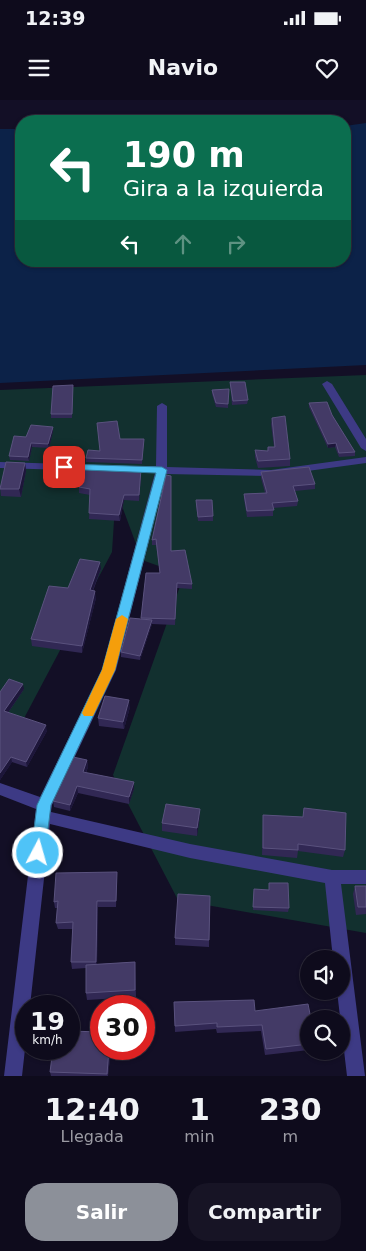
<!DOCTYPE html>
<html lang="es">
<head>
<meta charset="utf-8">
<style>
	body { margin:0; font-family:"DejaVu Sans",sans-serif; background:#171425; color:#f1f3f6; height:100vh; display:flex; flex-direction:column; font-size:19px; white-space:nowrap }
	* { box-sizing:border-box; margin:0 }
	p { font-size:16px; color:#9b9ba3 }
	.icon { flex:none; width:28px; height:28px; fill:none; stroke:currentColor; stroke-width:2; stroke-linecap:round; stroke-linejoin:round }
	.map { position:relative; height:976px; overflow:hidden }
	.sheet { display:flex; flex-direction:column; background:#0e0b1c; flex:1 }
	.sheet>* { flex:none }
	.banner { position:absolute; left:15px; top:15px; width:336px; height:152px; border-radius:20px; box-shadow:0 1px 4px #0004,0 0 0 1px #2e2b3b; background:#0b6e4f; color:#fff; overflow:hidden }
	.buttons { position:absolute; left:300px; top:850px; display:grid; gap:10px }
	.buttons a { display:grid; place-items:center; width:50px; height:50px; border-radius:50%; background:#0e0b1c; box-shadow:0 1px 4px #0004,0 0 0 1px #2e2b3b; font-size:25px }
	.speed { position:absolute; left:15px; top:895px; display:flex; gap:10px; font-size:25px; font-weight:700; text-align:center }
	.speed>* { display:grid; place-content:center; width:65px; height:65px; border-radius:50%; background:#0e0b1c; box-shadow:0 1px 4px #0004,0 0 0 1px #2e2b3b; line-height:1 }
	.speed small { font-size:12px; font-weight:400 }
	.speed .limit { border:8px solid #d22; background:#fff; color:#111 }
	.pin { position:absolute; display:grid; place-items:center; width:42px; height:42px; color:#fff; margin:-21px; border-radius:10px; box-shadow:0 2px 8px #0006 }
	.me { position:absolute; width:55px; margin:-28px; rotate:6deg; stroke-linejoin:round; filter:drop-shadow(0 0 4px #0008) }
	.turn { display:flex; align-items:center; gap:18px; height:105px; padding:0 25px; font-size:22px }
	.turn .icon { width:65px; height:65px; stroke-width:2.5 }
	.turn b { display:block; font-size:35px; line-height:42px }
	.lanes { display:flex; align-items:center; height:48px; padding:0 25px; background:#0003; justify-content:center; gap:25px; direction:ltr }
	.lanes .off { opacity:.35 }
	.eta { display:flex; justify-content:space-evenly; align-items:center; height:85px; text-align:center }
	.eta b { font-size:30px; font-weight:700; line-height:35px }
	.action { display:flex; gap:10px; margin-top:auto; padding:10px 25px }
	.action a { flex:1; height:58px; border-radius:20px; background:#8c9099; color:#fff; font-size:20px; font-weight:700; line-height:58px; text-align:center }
	.action a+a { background:#171425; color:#f1f3f6 }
	.status { display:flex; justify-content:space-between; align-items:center; height:35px; padding:0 25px; background:#0e0b1c; direction:ltr }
	.status svg { height:14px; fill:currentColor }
	header { display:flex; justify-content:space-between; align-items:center; height:65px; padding:0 25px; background:#0e0b1c; font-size:22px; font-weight:700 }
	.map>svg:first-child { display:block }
</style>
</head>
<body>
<div class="status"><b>12:39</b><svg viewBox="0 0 49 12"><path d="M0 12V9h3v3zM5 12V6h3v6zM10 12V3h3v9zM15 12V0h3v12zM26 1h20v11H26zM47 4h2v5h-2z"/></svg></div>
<header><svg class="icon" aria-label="menu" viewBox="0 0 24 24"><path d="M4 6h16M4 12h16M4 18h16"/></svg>Navio<svg class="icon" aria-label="heart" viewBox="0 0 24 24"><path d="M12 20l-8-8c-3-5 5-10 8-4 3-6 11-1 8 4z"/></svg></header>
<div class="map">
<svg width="366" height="976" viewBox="0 0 366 976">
	<rect width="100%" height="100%" fill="#130f26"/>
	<path fill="#12302f" d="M366,275V833L178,800L113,675L184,475L142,460L116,390L112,452L3,658L0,656V290Z"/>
	<path fill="#0c2248" d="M366,23V265L0,283V29H21V161H345V26Z"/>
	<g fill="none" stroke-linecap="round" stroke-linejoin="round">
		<path fill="#3d3a85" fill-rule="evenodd" d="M327,281L332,284L366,339V351L361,348L322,284Z
			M162,303L167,306V367L271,370L366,357V363L271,376L166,374L116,570L52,705L51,712L190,744L332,770H366V784H341L365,976H347L337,891H341V859H333L325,783L190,758L50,724L30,906H26V940L22,976H4L36,709L0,695V683L40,697L102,570L155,373L124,372L118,369L124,366H156L157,306Z
			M0,362L99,365L104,368L99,371L0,368Z"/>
	</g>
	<path fill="#312854" d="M230,282L248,300L247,304L232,305Z
		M73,285L72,318H51V314Z
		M229,289L228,308L216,307L212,294V290Z
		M309,303L332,315L355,352V356L339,357L335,347L328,348L309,307Z
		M272,318L290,359V366L258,368L255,357V350L267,351L268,347H274L271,324Z
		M53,327V331L49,348L32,347L29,361L10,360L9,356L26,337Z
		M120,339H144L142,364L86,362V358Z
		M25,363L26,371L21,397L1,396L0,386Z
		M261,372L315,384V389L295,391L298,401L297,406L273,408V416L247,417L244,399V394L265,393L261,378Z
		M141,374L139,401L124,400L120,421L89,419L90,395L79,393V387Z
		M166,375L171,451L192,484V489L177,488L175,525L152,524L140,560L121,557V552L141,519L146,473H160L156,445H152V440Z
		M196,404L213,416V421H198Z
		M101,469L93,491L96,498L82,553L32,546L31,539L68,488Z
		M24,589L8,613L47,631L27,667L12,662L0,680V592Z
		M130,607L124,629L99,626L98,618Z
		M87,660L88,667L86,673L134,682V689L129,704L78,693L70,711L54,707L53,701Z
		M304,708L345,750L343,757L298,751L297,758L262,755L263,715L303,717Z
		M200,716L197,736L162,731V723Z
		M117,779L116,807H98L97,864L135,862L136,897L87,900L86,893V868L72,869L71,862L73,829H58L56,823L57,808H55L54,802Z
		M269,783L289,808L288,812L253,810L254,789L269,790Z
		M355,786H366V814L356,815L353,794Z
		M210,796L209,847L175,845V838Z
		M174,902L255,911L309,919V950L265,955L261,931L217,933L216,929L175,932Z
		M101,949H111L108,976H51L50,972Z"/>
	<path fill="#1d163a" d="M53,327V331L49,348L48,344Z
		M31,343L32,347L29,361L28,357Z
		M336,343L335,347L328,348V344Z
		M25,363L26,371L21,397L19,389Z
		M141,369V374L139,401V395Z
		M124,395V400L120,421L119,415Z
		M100,462L101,469L90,497V490Z
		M95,491L96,498L82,553V546Z
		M152,520V524L140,560V556Z
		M23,584L24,589L5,617L4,611Z
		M129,600L130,607L124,629L123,622Z
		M46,625L47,631L27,667L26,662Z
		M11,657L12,662L0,680V673Z
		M87,660L88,667L83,679V672Z
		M134,682V689L129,704V697Z
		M77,686L78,693L70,711V705Z
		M200,709V716L197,736V728Z
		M97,801L98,807L97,868L96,862Z
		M109,949H111L108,976Z"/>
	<path fill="#433a66" stroke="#5a527e" d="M230,282H245L248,300L233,301Z
		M73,285L72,314H51L53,286Z
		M229,289L228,304L216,303L212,290Z
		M327,302L332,315L355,352L339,353L336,343L328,344L309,303Z
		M285,316L290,359L258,361L255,350L268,351V347H275L272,318Z
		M117,321L120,339H144L142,360L86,358L88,350L100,351L97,323Z
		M31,325L53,327L48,344L31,343L28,357L9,356L14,336L26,337Z
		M6,362L25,363L19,389H0Z
		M84,367L141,369L139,395H124L119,415L89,413L90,389L79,387Z
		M309,367L315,384L293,386L298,401L272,403L274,410L247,411L244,394L267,393L261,372Z
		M166,375L171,376V451L185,450L192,484L177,483L175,519L141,518L146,473H160L156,439L152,440Z
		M196,400H212L213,416L198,417Z
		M80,459L100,462L90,490L95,491L82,546L31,539L49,486L68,488Z
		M130,518L152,520L140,556L121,552Z
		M9,579L23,584L4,611L46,625L26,662L11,657L0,673V592Z
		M105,596L129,600L123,622L98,618Z
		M73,657L87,660L83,672L134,682L129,697L77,686L70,705L53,701Z
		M166,704L200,709L197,728L162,723Z
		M304,708L346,713L345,750L298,744V750L263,748V715L303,717Z
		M117,772L116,801H97L96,862H71L73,822L56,823L58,801L54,802L56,773Z
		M269,783H288L289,808L253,807L254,789L269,790Z
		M355,786H366V807H358Z
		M178,794L210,796L209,840L175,838Z
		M135,862V890L86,893V865Z
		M254,900L255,911L308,904L311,919H309V944L266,949L262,925L217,927V923L175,926L174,902Z
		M69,931L101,932V949H109L107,974L50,972L53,949H69Z"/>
	<path fill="#4fc3f7" stroke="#337fa1" d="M64,364L162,367L167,370L115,570L51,705L45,753L43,757L38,759L33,757L31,753L37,705L102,570L156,373L61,369L59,367Z"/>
	<path fill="#f59e0b" d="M122,515L128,519L115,570L93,616H84L82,613L102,570L116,519Z"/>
</svg>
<div class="buttons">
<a><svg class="icon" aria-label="sound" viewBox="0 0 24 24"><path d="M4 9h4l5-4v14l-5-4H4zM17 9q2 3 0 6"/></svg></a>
<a><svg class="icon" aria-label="search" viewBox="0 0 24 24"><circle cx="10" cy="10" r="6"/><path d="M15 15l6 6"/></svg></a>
</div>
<div class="speed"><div>19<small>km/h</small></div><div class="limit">30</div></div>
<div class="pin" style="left:64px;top:367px;background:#d93025"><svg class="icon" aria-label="arrive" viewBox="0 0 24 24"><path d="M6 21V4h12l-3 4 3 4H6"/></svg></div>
<svg class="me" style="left:38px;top:753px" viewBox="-20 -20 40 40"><circle r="17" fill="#4fc3f7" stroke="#fff" stroke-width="3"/><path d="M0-11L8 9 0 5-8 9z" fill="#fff"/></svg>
<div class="banner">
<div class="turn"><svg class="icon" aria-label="left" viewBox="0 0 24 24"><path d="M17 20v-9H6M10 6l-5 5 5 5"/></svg><div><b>190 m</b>Gira a la izquierda</div></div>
<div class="lanes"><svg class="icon" aria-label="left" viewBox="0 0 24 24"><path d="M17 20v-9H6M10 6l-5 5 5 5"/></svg><svg class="icon off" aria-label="ahead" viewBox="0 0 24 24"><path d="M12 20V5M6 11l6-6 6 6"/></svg><svg class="icon off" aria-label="right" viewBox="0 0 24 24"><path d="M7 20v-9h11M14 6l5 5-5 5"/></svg></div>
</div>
</div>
<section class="sheet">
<div class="eta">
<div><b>12:40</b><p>Llegada</p></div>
<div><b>1</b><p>min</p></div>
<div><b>230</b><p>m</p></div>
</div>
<div class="action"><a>Salir</a><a>Compartir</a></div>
</section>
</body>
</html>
